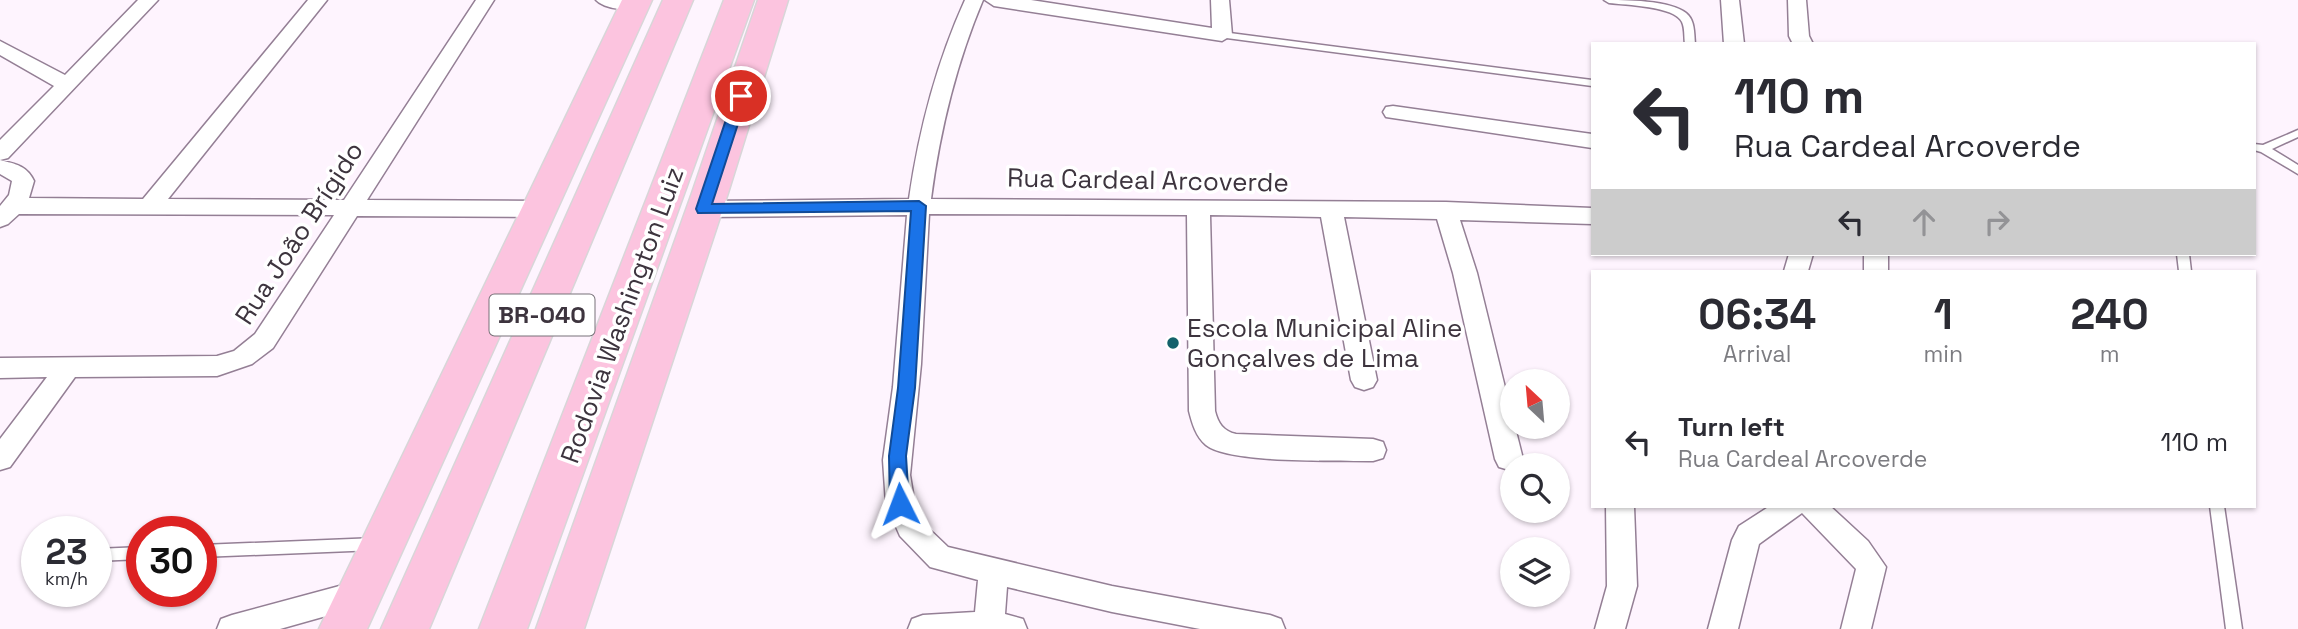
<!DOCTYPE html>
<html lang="en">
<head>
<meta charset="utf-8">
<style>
	body { margin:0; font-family:"Space Grotesk",sans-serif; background:#f7f7f7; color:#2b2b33; height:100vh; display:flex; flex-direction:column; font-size:26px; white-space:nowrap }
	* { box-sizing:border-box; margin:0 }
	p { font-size:23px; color:#7c7c81 }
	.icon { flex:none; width:38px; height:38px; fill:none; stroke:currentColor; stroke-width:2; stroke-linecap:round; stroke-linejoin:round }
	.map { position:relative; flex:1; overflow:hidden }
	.sheet { position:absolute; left:1591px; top:270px; width:665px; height:238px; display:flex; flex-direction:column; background:#fff; border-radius:0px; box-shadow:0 2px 5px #0004 }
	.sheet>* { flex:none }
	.top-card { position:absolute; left:1591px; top:42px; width:665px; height:214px; border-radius:0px; box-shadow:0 2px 5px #0004; background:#fff; color:#2b2b33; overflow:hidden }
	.needle { width:46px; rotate:334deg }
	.fabs { position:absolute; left:1500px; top:369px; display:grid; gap:14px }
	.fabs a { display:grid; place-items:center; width:70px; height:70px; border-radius:50%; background:#fff; box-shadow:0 2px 5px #0004; font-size:35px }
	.speed { position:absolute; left:21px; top:516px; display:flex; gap:14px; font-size:35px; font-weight:700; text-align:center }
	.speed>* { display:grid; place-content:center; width:91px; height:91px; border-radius:50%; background:#fff; box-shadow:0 2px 5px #0004; line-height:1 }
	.speed small { font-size:18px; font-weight:400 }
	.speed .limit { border:10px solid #d22; background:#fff; color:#111 }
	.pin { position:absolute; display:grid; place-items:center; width:60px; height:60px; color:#fff; margin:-30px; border:4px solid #fff; border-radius:50%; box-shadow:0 2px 7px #0007 }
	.me { position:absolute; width:77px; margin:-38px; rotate:357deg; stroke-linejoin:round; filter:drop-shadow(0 0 5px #0008) }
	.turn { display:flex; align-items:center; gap:24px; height:147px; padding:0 28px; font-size:32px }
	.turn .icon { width:91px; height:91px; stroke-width:2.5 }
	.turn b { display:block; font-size:49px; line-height:60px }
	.lanes { display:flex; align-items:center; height:66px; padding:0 28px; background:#0003; justify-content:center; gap:35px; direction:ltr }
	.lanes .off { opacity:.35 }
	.eta { display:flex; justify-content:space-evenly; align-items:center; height:119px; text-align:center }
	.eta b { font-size:42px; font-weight:700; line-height:49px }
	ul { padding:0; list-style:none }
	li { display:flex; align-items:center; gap:21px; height:105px; padding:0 28px }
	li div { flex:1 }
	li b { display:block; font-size:26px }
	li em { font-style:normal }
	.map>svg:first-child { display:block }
</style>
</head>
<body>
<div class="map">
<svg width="2298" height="629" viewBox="0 0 2298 629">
	<rect width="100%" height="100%" fill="#fef4fe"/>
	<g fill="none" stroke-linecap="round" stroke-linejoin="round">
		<defs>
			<path id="lane" d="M1604,0C1625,0 1670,0 1686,13C1695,20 1694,33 1695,44H1685C1684,37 1685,28 1682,22C1675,6 1625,5 1609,3Z
				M1222,32L1592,80V86L1219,37V33Z
				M2298,130V137L2272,149L2298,165V174L2261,152L2254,150V144L2263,145Z
				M2177,254H2189L2191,271H2179Z
				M2210,506H2224L2242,629H2226Z
				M376,538L381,540L383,544L381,548L376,550L201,557V545Z
				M142,547V559L96,561V549Z"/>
			<path id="street" d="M138,0H158L8,158L0,160C16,164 27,166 34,181L29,198L143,199L308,0H327L168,199L344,200L476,0H494L367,200L539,201L547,204L550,209L547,214L539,217L357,216L273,348L252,364L217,376L75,377L10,467L0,470V439L47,377L0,378V358L217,356L234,351L255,334L334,215L19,214L8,224L0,227V206L9,195L12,181L0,174V140L54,86L0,55V41L65,75Z
				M596,0H642L644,4C636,14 604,9 596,0Z
				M965,0H983C956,64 940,130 931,199L1446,202L1592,208V224L1460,220L1477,273L1512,416V427H1515L1523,459L1519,466H1512L1509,470L1499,467L1495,459L1453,273L1437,219L1344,217L1377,380L1373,387L1364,390L1355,387L1351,380L1321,217L1210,215L1215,411C1218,423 1223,431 1236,434L1373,439L1383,442L1386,450L1383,458L1373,461C1338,460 1230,464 1206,445C1196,437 1192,423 1189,411L1187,215L929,214L921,364L910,475L916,512L926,526L948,547L1112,586L1270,615L1281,619L1285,629H1200L1112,612L1007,587L1005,614L1023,619L1027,629H908L912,619L923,615L975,612L978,580L930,567L900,536L886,504L883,460L893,387L907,215L703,217L695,214L692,209L695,204L703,201L909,199C919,130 936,64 965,0Z
				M985,0H1031L1212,28L1211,0H1229L1232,35L1222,41L994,6Z
				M1721,0H1739L1744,44H1724Z
				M1788,0H1806L1809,36L1813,44H1793L1789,36Z
				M1393,106L1592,134V148L1386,117L1383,112L1386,107Z
				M1789,254H1813L1808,271H1784Z
				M1864,254H1888V271H1864Z
				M1606,506H1634L1637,586L1625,629H1595L1607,586Z
				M1770,506H1830L1868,541L1886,567L1871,629H1841L1856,569L1802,513L1759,544L1738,629H1708L1732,540L1739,526Z
				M358,581L368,585L373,594L368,603L358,607L280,629H217L221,619L232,615Z"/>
			<path id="highway" d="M622,0H652L367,629H319Z
				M663,0H693L429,629H381Z
				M724,0H754L527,629H479Z
				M758,0H788L728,193L584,629H536L692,193Z"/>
		</defs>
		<use href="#lane" stroke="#947f95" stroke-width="3"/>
		<use href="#street" stroke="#947f95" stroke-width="3"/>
		<use href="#highway" stroke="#d8d6d8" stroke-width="3"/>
		<use href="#lane" fill="#fff" fill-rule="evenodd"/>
		<use href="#street" fill="#fff" fill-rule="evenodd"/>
		<use href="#highway" fill="#fcc4df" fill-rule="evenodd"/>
	</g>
	<path fill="#1a73e8" stroke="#114b97" stroke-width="2" d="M741,91L747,96L712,204L919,201L926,206L915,388L906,456L909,504L906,509L900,511L893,509L890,504L889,456L898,388L911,211L698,213L696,209L734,96Z"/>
	<circle fill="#14626b" stroke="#fff" stroke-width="2.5" cx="1173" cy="343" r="7"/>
	<g text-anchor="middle" stroke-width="7" stroke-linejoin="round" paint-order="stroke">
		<rect fill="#fff" stroke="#777178" stroke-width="2" x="489.5" y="294.5" width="105" height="41" rx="5"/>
		<g font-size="24" font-weight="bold" fill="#3d343e">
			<text x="542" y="323">BR-040</text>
		</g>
		<g font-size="26" fill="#3d343e" stroke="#fff">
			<text transform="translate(1148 180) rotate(1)" y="9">Rua Cardeal Arcoverde</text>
			<text transform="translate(299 233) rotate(-57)" y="9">Rua João Brígido</text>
			<text transform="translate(622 315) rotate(-70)" y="9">Rodovia Washington Luiz</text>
		</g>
		<g font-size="26" fill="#3d343e" stroke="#fff" text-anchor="start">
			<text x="1187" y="337">Escola Municipal Aline<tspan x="1187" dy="30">Gonçalves de Lima</tspan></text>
		</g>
	</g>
</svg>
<div class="fabs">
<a><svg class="needle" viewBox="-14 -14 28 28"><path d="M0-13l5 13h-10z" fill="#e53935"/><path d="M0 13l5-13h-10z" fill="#7c7c81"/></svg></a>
<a><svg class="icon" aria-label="search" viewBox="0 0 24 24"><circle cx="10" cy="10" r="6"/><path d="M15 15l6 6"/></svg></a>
<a><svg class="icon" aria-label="layers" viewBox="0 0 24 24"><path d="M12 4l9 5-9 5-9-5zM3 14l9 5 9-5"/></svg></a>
</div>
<div class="speed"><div>23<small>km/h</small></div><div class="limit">30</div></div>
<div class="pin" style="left:741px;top:96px;background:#d93025"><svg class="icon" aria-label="arrive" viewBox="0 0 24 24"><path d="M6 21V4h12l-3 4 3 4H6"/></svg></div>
<svg class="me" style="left:900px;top:504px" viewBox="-20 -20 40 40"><path d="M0-17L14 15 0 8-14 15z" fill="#1a73e8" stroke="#fff" stroke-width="4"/></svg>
<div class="top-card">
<div class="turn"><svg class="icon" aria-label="left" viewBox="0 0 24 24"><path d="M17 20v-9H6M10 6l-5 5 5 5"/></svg><div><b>110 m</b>Rua Cardeal Arcoverde</div></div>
<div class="lanes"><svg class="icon" aria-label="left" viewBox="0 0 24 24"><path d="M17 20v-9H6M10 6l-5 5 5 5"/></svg><svg class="icon off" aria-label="ahead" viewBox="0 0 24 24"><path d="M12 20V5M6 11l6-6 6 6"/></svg><svg class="icon off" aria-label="right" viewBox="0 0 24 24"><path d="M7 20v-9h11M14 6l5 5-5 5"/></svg></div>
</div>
<section class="sheet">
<div class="eta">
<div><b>06:34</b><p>Arrival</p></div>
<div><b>1</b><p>min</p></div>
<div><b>240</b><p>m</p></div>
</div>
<ul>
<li><svg class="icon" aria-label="left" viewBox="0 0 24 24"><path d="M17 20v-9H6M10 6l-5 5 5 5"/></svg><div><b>Turn left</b><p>Rua Cardeal Arcoverde</p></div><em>110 m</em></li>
</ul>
</section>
</div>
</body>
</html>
